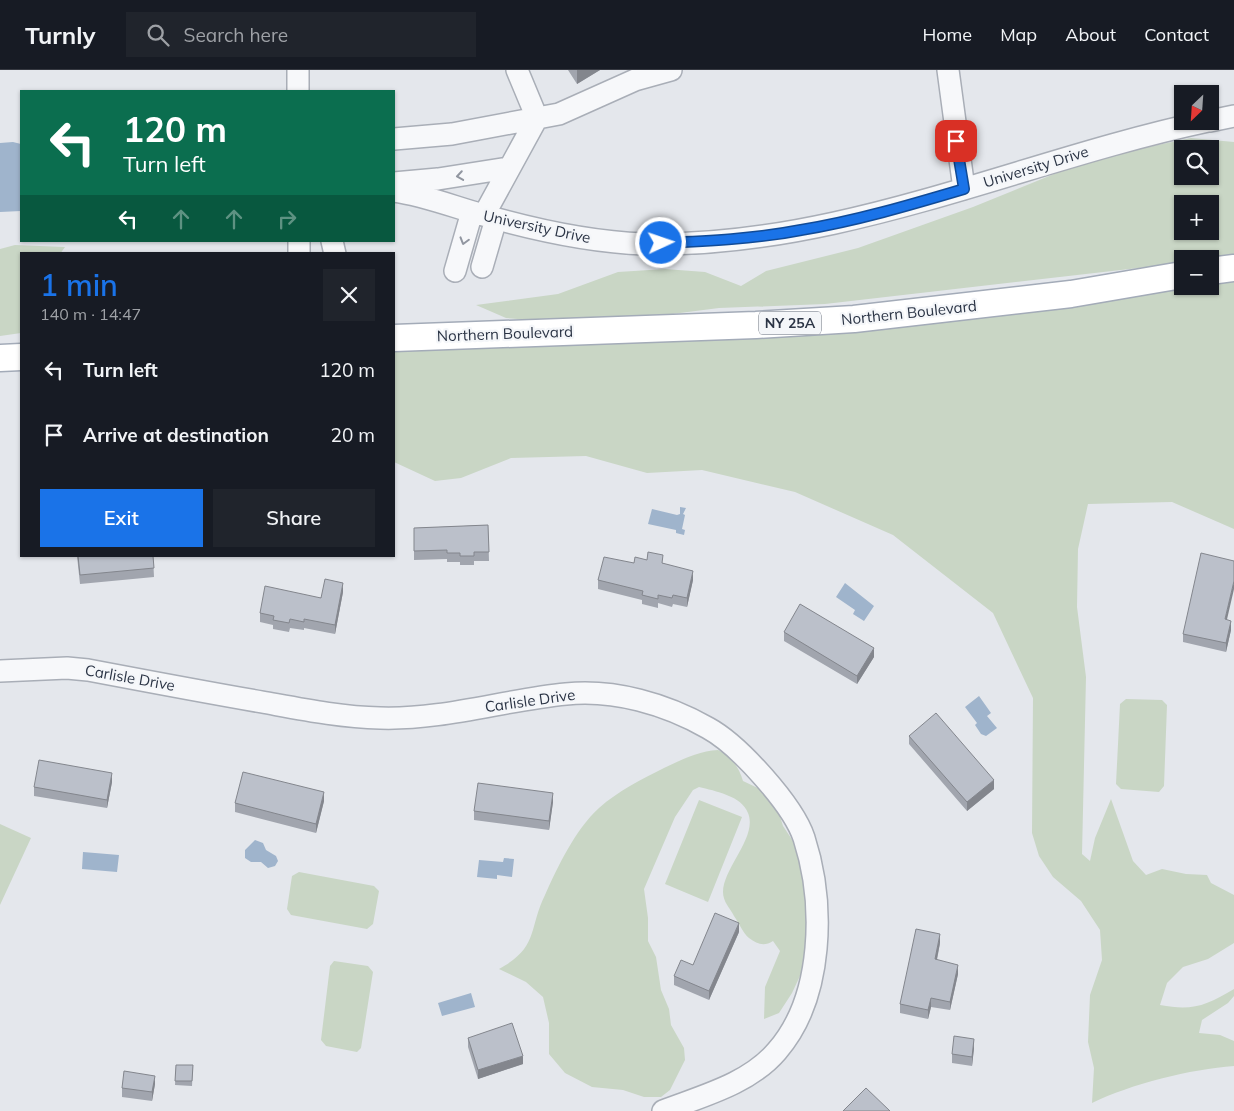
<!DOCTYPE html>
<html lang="en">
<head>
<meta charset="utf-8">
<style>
	body { margin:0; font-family:Mulish,sans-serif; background:#20242c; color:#f1f3f6; height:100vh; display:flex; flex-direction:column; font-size:19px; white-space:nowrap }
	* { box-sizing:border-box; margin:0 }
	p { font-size:16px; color:#9ea1a6 }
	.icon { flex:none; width:28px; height:28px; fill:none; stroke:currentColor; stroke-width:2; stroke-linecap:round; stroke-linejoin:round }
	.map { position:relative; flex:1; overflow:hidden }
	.sheet { position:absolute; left:20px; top:182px; width:375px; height:305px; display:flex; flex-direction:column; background:#171b24; border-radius:0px; box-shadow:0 1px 4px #0004 }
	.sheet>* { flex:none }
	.top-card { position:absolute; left:20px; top:20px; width:375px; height:152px; border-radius:0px; box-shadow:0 1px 4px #0004; background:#0b6e4f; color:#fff; overflow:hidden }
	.needle { width:32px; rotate:205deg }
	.tools { position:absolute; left:1174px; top:15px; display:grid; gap:10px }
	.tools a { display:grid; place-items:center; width:45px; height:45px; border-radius:0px; background:#171b24; box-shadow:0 1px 4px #0004; font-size:25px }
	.pin { position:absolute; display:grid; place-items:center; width:42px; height:42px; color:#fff; margin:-21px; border-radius:10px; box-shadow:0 2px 8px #0006 }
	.me { position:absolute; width:55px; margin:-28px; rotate:87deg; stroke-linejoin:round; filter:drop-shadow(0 0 4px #0008) }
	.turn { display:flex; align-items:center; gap:18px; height:105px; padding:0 20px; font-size:22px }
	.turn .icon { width:65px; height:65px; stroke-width:2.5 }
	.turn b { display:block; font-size:35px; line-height:42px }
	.lanes { display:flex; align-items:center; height:48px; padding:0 20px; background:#0003; justify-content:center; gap:25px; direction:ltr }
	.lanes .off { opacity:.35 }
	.round { display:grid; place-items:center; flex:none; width:52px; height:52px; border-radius:0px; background:#20242c }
	.head { display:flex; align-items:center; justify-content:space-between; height:85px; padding:0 20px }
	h1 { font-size:30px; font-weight:600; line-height:38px; color:#1a73e8 }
	.button { display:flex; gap:10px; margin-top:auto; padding:10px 20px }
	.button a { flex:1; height:58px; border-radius:0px; background:#1a73e8; color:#fff; font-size:20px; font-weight:600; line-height:58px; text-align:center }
	.button a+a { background:#20242c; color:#f1f3f6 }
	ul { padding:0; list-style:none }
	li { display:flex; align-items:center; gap:15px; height:65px; padding:0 20px }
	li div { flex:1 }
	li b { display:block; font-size:19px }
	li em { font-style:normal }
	header { display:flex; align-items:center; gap:30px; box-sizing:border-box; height:70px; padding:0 25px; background:#171b24; border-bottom:1px solid #363941 }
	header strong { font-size:24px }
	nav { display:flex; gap:28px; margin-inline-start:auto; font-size:18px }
	.search { width:350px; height:45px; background:#20242c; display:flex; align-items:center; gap:12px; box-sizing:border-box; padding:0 18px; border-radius:0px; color:#9ea1a6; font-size:19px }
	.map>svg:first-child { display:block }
</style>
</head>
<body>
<header>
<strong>Turnly</strong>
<div class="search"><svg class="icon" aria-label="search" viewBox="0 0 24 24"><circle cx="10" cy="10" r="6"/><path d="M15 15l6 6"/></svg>Search here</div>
<nav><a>Home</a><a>Map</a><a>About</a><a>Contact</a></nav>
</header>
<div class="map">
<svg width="1234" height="1041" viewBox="0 0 1234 1041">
	<rect width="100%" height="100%" fill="#e4e7ec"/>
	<path fill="#c9d6c5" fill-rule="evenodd" d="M1191,68L1234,72V184L1210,189H1182V193L825,234L719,238L641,248L556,252L506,248L476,235L558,224L618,202L665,199L705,202L741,216L766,201L858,178L973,137L1091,89ZM1182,79H1210V106H1182ZM1182,134H1210V161H1182Z
		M15,175L65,177L60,184H21V263L0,266V179Z
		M1234,198V459L1172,432L1088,434L1078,479L1077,537L1086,607L1082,784L1090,791L1095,768L1111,729L1133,791L1146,805L1162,799L1186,804L1207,805L1211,813L1234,825V873L1208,889L1183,897L1167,913L1160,935C1192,941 1206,936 1234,919V926L1228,933L1202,950L1199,963L1220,965L1234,971V996C1191,999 1131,1014 1092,1033L1094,998L1088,972L1090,925L1102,890L1100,860L1081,831L1053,807L1039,786L1032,763L1033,628L993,543L893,465L795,422L702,400L647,403L586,386L511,388L461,408L435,411L394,392V268L1210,216V201Z
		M1126,629L1162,630L1167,635L1164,716L1159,722L1121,719L1116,714L1120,634Z
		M718,680C731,686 739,697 743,711L762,720L779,743L783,756L795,774L808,830L807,891L792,923L779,943L764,949L765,917L780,881L773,871C764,877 757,874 749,868C743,863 739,853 734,846C730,838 723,832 723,822C723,798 758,767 748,743C742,726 715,721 699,717L693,720L675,747L644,819L648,848V871L656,887L661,920L669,939L671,955L684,978L685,990L670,1020L661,1027H644L623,1020L592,1017L565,1003L549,984V953L543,927L526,912L499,899C539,877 528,860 545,825C558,796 575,760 599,738C618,721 642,709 664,698C681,690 699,681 718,680Z
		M699,730L742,747L708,832L665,814Z
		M0,754L31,768L0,835Z
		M299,802L374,816L379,821L373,854L367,859L291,845L287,839L292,806Z
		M334,891L368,896L373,902L361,978L357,982L326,976L321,970L330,896Z"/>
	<path fill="#9fb4cc" d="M13,72L21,74V141L0,142V73Z
		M680,437L686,438L683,444L685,445L682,459L685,460L684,465L676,463V460L648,454L652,439L677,445L680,444Z
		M845,513L874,536L864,551L853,544L855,540L836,527Z
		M979,626L991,643L987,646L997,658L986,666L981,664L975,655L977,653L965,637Z
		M255,770L263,773L266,780L276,786L278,791L275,796L268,798L261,792H251L245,788V780Z
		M83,782L119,785L117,802L82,799Z
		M504,788L514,789L512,807L497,805V809L477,807L479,790L503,792Z
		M471,923L475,937L442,946L438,933Z"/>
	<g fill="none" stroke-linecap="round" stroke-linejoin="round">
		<defs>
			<path id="minor" d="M948,0L964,119
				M298,21V0
				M1210,51L1234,46
				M394,69L452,64L559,44L635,10L671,0
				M394,113L438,109L508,98
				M394,121C424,125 454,137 483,145C535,160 589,172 644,174C840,178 1020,91 1208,51
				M484,145L537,48L517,0
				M299,171V184
				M332,171L335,184
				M482,197L496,149
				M455,201L472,142
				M0,601L67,598L88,600C146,611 204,622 262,632C301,639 340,647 380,648C443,650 504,630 566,624C614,619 666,634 708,658C739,675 793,735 804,768C825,833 824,927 777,981C749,1014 702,1026 663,1041"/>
			<path id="major" d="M1210,201L1234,198
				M394,268L756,255L854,249L1071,224L1182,205
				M0,288L21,287"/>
		</defs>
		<use href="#minor" stroke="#a9aeb7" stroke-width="24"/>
		<use href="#major" stroke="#a3abb8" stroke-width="29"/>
		<use href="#minor" stroke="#f7f8fa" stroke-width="21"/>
		<use href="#major" stroke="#fff" stroke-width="26"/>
	</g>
	<path fill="#a1a5ae" d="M568,0H600L577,14Z
		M488,455L489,491H474V495H460V492H447V489L414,490V458Z
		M77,486H153L154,507L80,514Z
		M634,493H663L693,510L687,537L673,534L672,537L658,533V538L642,534V530L598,519V510Z
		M343,522L335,564L304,558V560L290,558L289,562L273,559V555L260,552V543Z
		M1227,550L1231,560L1226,582L1183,572V564Z
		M784,562L874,587L857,614L784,571Z
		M909,666L994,719L967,741L909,674Z
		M112,712L107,738L34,726V717Z
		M324,731L316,763L235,742V733Z
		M553,732L549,760L474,750V741Z
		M739,862L709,930L674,915V906L693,895Z
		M940,873L937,890L958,904L950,940L931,937L928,949L900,943V934Z
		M468,968L523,994L478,1009L468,977Z
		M974,978L972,996L952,993V984Z
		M176,995H193L192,1016L175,1015Z
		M155,1014L152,1031L122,1027V1018Z"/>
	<path fill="#83868d" d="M577,0H600L577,14Z
		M693,501V510L687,537V528Z
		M1234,511V519L1225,558V549Z
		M343,513V522L335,564V555Z
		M1231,551V560L1226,582V573Z
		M874,578V587L857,614V606Z
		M112,703V712L107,738V730Z
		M994,710V719L967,741V732Z
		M324,722V731L316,763V754Z
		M553,723V732L549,760V751Z
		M739,853V862L709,930V921Z
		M940,864V873L935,898V889Z
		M958,895V904L950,940V932Z
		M931,928V937L928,949V940Z
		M974,969V978L972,996V987Z
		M523,986V994L478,1009V1000Z
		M155,1006V1014L152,1031V1022Z"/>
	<path fill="#bbc0ca" stroke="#83868d" d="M488,455L489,482H474V486H460V483H447V480L414,481V458Z
		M648,482L663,485L662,493L693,501L687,528L673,525L672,528L658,525V529L642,525L643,521L598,510L604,487L634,493L635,487L647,490Z
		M1201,483L1234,491V511L1225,549L1231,551L1226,573L1183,564Z
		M78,486H153L154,498L80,505Z
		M325,509L343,513L335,555L304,549V552L290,549L289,553L273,550L274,546L260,543L265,516L321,528Z
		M800,534L874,578L857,606L784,562Z
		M936,643L994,710L967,732L909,666Z
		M39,690L112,703L107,730L34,717Z
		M243,702L324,722L316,754L235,733Z
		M478,713L553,723L549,751L474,741Z
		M715,843L739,853L709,921L674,906L681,890L693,895Z
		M916,859L940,864L935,889L958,895L950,932L931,928L928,940L900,934Z
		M512,953L523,986L478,1000L468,968Z
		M954,966L974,969L972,987L952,984Z
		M176,995H193L192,1011H175Z
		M124,1001L155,1006L152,1022L122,1018Z
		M866,1018L890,1041H843Z"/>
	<defs><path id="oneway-chevron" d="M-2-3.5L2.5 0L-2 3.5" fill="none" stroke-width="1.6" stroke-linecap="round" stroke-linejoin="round" transform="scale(1.25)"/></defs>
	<g stroke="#9196a0">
		<use href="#oneway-chevron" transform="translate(460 106) rotate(171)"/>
		<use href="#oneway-chevron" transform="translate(464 171) rotate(106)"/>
	</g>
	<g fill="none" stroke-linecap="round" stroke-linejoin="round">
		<defs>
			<path id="route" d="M661,173C708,171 755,169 801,160C856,151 910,135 964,119L956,71"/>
		</defs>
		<use href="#route" stroke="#114b97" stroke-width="12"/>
		<use href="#route" stroke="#1a73e8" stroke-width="9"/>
	</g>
	<g text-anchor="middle" stroke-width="4.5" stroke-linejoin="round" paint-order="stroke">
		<rect fill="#f4f6f9" stroke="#676e7b" stroke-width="1" x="759" y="241.5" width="62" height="23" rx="4"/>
		<g font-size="14" font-weight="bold" fill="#2b3445">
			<text x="790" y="258">NY 25A</text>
		</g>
		<g font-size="15" fill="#2b3445" stroke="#f4f6f9">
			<text transform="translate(1036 97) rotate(-17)" y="5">University Drive</text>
			<text transform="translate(537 157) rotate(12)" y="5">University Drive</text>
			<text transform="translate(909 243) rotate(-6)" y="5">Northern Boulevard</text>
			<text transform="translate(505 264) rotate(-2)" y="5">Northern Boulevard</text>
			<text transform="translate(130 608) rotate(10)" y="5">Carlisle Drive</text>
			<text transform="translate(530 631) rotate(-8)" y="5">Carlisle Drive</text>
		</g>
	</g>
</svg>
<div class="tools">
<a><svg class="needle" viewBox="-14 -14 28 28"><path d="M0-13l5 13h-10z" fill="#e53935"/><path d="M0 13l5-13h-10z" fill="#9ea1a6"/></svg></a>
<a><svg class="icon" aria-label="search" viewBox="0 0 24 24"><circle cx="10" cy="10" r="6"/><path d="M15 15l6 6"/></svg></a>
<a>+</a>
<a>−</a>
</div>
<div class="pin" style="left:956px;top:71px;background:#d93025"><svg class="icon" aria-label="arrive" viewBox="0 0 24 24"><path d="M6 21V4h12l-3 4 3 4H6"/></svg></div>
<svg class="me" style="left:661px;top:173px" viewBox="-20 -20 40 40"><circle r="17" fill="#1a73e8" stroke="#fff" stroke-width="3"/><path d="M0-11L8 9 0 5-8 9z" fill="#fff"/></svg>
<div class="top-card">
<div class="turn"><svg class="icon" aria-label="left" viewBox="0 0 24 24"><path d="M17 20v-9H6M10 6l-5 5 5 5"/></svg><div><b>120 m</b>Turn left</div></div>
<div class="lanes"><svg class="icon" aria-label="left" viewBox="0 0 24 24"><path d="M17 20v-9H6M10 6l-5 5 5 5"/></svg><svg class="icon off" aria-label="ahead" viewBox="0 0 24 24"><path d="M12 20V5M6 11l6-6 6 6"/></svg><svg class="icon off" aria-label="ahead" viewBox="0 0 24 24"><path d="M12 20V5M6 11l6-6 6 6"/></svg><svg class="icon off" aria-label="right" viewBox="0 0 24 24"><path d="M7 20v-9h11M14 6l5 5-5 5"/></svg></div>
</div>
<section class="sheet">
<div class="head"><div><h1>1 min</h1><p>140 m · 14:47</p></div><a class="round"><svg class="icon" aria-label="close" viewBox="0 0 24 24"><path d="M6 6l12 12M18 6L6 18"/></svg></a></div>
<ul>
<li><svg class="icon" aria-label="left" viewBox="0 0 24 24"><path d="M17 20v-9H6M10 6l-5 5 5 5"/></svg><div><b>Turn left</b></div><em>120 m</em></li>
<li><svg class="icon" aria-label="arrive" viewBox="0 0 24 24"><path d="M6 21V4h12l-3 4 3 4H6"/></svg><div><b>Arrive at destination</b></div><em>20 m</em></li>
</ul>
<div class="button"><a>Exit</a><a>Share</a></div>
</section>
</div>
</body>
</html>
